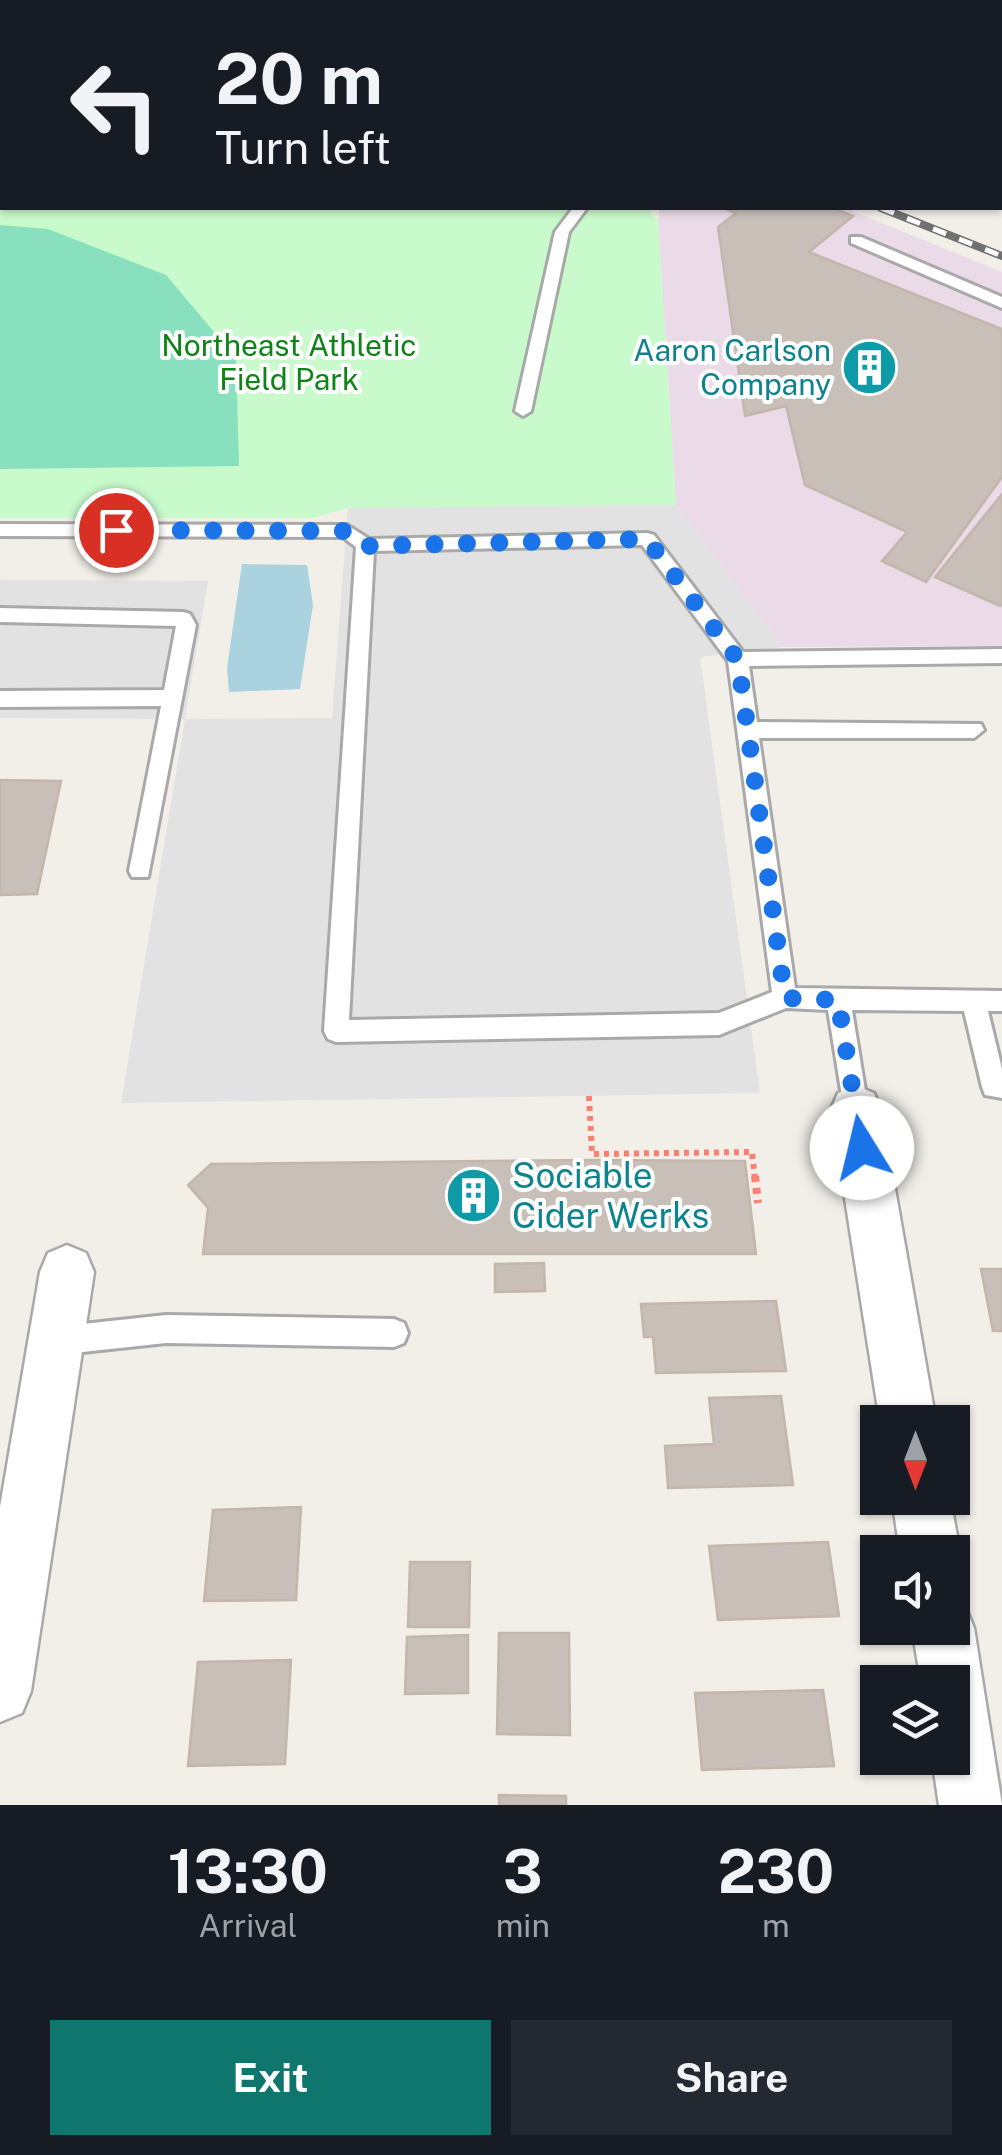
<!DOCTYPE html>
<html lang="en">
<head>
<meta charset="utf-8">
<style>
	body { margin:0; font-family:"Public Sans",sans-serif; background:#242831; color:#f1f3f6; height:100vh; display:flex; flex-direction:column; font-size:38px; white-space:nowrap }
	* { box-sizing:border-box; margin:0 }
	p { font-size:32px; color:#9ea1a6 }
	.icon { flex:none; width:55px; height:55px; fill:none; stroke:currentColor; stroke-width:2; stroke-linecap:round; stroke-linejoin:round }
	.map { position:relative; height:1805px; overflow:hidden }
	.drawer { display:flex; flex-direction:column; background:#171b24; flex:1 }
	.drawer>* { flex:none }
	.top-card { position:absolute; left:0px; top:0px; width:1002px; height:210px; box-shadow:0 2px 8px #0004; background:#171b24; color:#f1f3f6; overflow:hidden }
	.needle { width:65px; rotate:180deg }
	.tools { position:absolute; left:860px; top:1405px; display:grid; gap:20px }
	.tools a { display:grid; place-items:center; width:110px; height:110px; border-radius:0px; background:#171b24; box-shadow:0 2px 8px #0004; font-size:50px }
	.pin { position:absolute; display:grid; place-items:center; width:85px; height:85px; color:#fff; margin:-42px; border:5px solid #fff; border-radius:50%; box-shadow:0 2px 10px #0007 }
	.me { position:absolute; width:110px; margin:-55px; rotate:351deg; stroke-linejoin:round; filter:drop-shadow(0 0 8px #0008) }
	.turn { display:flex; align-items:center; gap:35px; height:210px; padding:0 50px; font-size:45px }
	.turn .icon { width:130px; height:130px; stroke-width:2.5 }
	.turn b { display:block; font-size:70px; line-height:85px }
	.eta { display:flex; justify-content:space-evenly; align-items:center; height:170px; text-align:center }
	.eta b { font-size:60px; font-weight:700; line-height:70px }
	.action { display:flex; gap:20px; margin-top:auto; padding:20px 50px }
	.action a { flex:1; height:115px; border-radius:0px; background:#0f766e; color:#fff; font-size:40px; font-weight:700; line-height:115px; text-align:center }
	.action a+a { background:#242831; color:#f1f3f6 }
	.map>svg:first-child { display:block }
</style>
</head>
<body>
<div class="map">
<svg width="1002" height="1805" viewBox="0 0 1002 1805">
	<rect width="100%" height="100%" fill="#f2efe9"/>
	<path fill="#ebdbe8" d="M660,208H845L1002,272V646L782,647L676,505L658,220Z"/>
	<path fill="#c8facc" d="M0,0L208,2H2V208H646L658,220L676,505L349,508L313,518H0Z"/>
	<path fill="#88e0be" d="M0,225L48,229L166,275L236,358L239,466L0,469Z"/>
	<path fill="#e2e2e2" d="M676,505L782,647L700,657L760,1093L121,1103L185,719L0,718V580L208,581L185,719L332,718L348,508Z"/>
	<path fill="#aad3df" d="M242,564L307,565L313,605L300,689L229,692L227,668Z"/>
	<path fill="#c7bfb8" stroke="#c4b6ab" stroke-width="2.5" d="M789,0H990L991,2H790Z
		M1000,21L1002,25V155H1000Z
		M723,208H833L853,216L809,252L1002,329V477L926,582L882,561L907,532L805,485L786,406L745,416L718,227L736,213Z
		M1002,494V604L1000,606L935,577Z
		M0,780L61,781L37,894L0,895Z
		M588,1160L745,1161L756,1254H203L208,1208L188,1185L211,1164Z
		M544,1263L545,1291L495,1292V1264Z
		M981,1269H1002V1331H993Z
		M776,1301L786,1371L656,1373L653,1337H644L641,1304Z
		M781,1396L793,1485L668,1488L665,1446L714,1444L709,1398Z
		M301,1507L296,1600L204,1601L213,1510Z
		M828,1542L839,1616L718,1620L709,1546Z
		M410,1562H470L469,1627H408Z
		M499,1633H569L570,1735L497,1734Z
		M468,1635V1693L405,1694L407,1637Z
		M291,1660L285,1764L188,1766L198,1662Z
		M823,1690L834,1766L702,1770L695,1693Z
		M499,1795L566,1796V1805H499Z"/>
	<g fill="none" stroke-linecap="round" stroke-linejoin="round">
		<defs>
			<path id="service" d="M157,0H177L178,2H159Z
				M629,0H647L648,2H631Z
				M1000,177H1002V185H1000Z
				M573,208H587L569,232L531,411L523,416L515,411L555,232Z
				M851,237H861L1002,297V308L851,243Z
				M0,524L347,525L369,539L647,533L654,535L743,652L1002,649V663L749,666L757,722L981,724L984,730L974,738H759L795,988L1002,991V1011H988L1002,1069V1098L985,1095L982,1087L964,1011L852,1010L868,1109L865,1117L856,1120L847,1117L844,1109L828,1010L786,1008L719,1035L336,1042L328,1039L324,1031L356,547L343,537L0,536ZM642,545L728,661L772,992L719,1013L349,1020L374,551Z
				M0,608L183,612L190,614L196,625L148,877H132L129,871L161,706L0,707V691L164,690L176,626L0,622Z
				M166,1315L394,1319L404,1323L408,1333L404,1343L394,1347L166,1343L55,1355L45,1351L41,1341L45,1331L55,1327Z"/>
			<path id="minor" d="M856,1086L874,1093L881,1109L936,1422H880L831,1109L838,1093Z
				M67,1245L86,1253L94,1272L31,1691L22,1713L0,1722V1507L40,1272L48,1253Z
				M892,1498H950L960,1552L952,1570V1552H900Z
				M952,1601L965,1606L974,1628L1002,1805H939L932,1758H952V1682H921L912,1628H952Z"/>
		</defs>
		<use href="#service" stroke="#a9a9a9" stroke-width="6"/>
		<use href="#minor" stroke="#a9a9a9" stroke-width="5"/>
		<path stroke="#fa8072" stroke-width="6" stroke-dasharray="5 5" stroke-linecap="butt" d="M589,1096L592,1154L752,1152L755,1179"/>
		<path stroke="#fa8072" stroke-width="8" stroke-dasharray="6 6" stroke-linecap="butt" d="M755,1176L758,1203"/>
		<use href="#service" fill="#fff" fill-rule="evenodd"/>
		<use href="#minor" fill="#fff" fill-rule="evenodd"/>
		<defs>
			<path id="rail" d="M358,0L364,2
				M385,0L391,2
				M881,208L1002,256"/>
		</defs>
		<use href="#rail" stroke="#707070" stroke-width="8"/>
		<use href="#rail" stroke="#fff" stroke-width="5" stroke-dasharray="14" stroke-linecap="butt"/>
	</g>
	<g fill="none" stroke-linecap="round" stroke-linejoin="round">
		<path stroke="#1a73e8" stroke-width="18" stroke-dasharray="0 32.4" d="M116,530L347,531L365,546L647,539L738,660L785,998L838,1000L862,1148"/>
	</g>
	<defs>
		<symbol id="building-disc" viewBox="-11 -11 22 22"><circle r="9.5" fill="#0f9aa8" stroke="#fff"/><path d="M-4-6H4V6H1V3H-1V6H-4ZM-2.5-4.3h1.7v1.8h-1.7ZM.8-4.3h1.7v1.8H.8ZM-2.5-1h1.7V.8h-1.7ZM.8-1h1.7V.8H.8Z" fill="#fff"/></symbol>
	</defs>
	<g fill-rule="evenodd">
		<use href="#building-disc" x="838" y="336" width="63" height="63"/>
		<use href="#building-disc" x="442" y="1164" width="63" height="63"/>
	</g>
	<g text-anchor="middle" stroke-width="8" stroke-linejoin="round" paint-order="stroke">
		<g font-size="30" fill="#0c8416" stroke="#fff">
			<text x="289" y="356">Northeast Athletic<tspan x="289" dy="34">Field Park</tspan></text>
		</g>
		<g font-size="30" fill="#0d838f" stroke="#fff" text-anchor="end">
			<text x="831" y="361">Aaron Carlson<tspan x="831" dy="34">Company</tspan></text>
		</g>
		<g font-size="35" fill="#0d838f" stroke="#fff" text-anchor="start">
			<text x="512" y="1188">Sociable<tspan x="512" dy="40">Cider Werks</tspan></text>
		</g>
	</g>
</svg>
<div class="tools">
<a><svg class="needle" viewBox="-14 -14 28 28"><path d="M0-13l5 13h-10z" fill="#e53935"/><path d="M0 13l5-13h-10z" fill="#9ea1a6"/></svg></a>
<a><svg class="icon" aria-label="sound" viewBox="0 0 24 24"><path d="M4 9h4l5-4v14l-5-4H4zM17 9q2 3 0 6"/></svg></a>
<a><svg class="icon" aria-label="layers" viewBox="0 0 24 24"><path d="M12 4l9 5-9 5-9-5zM3 14l9 5 9-5"/></svg></a>
</div>
<div class="pin" style="left:116px;top:530px;background:#d93025"><svg class="icon" aria-label="arrive" viewBox="0 0 24 24"><path d="M6 21V4h12l-3 4 3 4H6"/></svg></div>
<svg class="me" style="left:862px;top:1148px" viewBox="-20 -20 40 40"><circle r="19" fill="#fff"/><path d="M0-13L10 11 0 6-10 11z" fill="#1a73e8"/></svg>
<div class="top-card">
<div class="turn"><svg class="icon" aria-label="left" viewBox="0 0 24 24"><path d="M17 20v-9H6M10 6l-5 5 5 5"/></svg><div><b>20 m</b>Turn left</div></div>
</div>
</div>
<section class="drawer">
<div class="eta">
<div><b>13:30</b><p>Arrival</p></div>
<div><b>3</b><p>min</p></div>
<div><b>230</b><p>m</p></div>
</div>
<div class="action"><a>Exit</a><a>Share</a></div>
</section>
</body>
</html>
